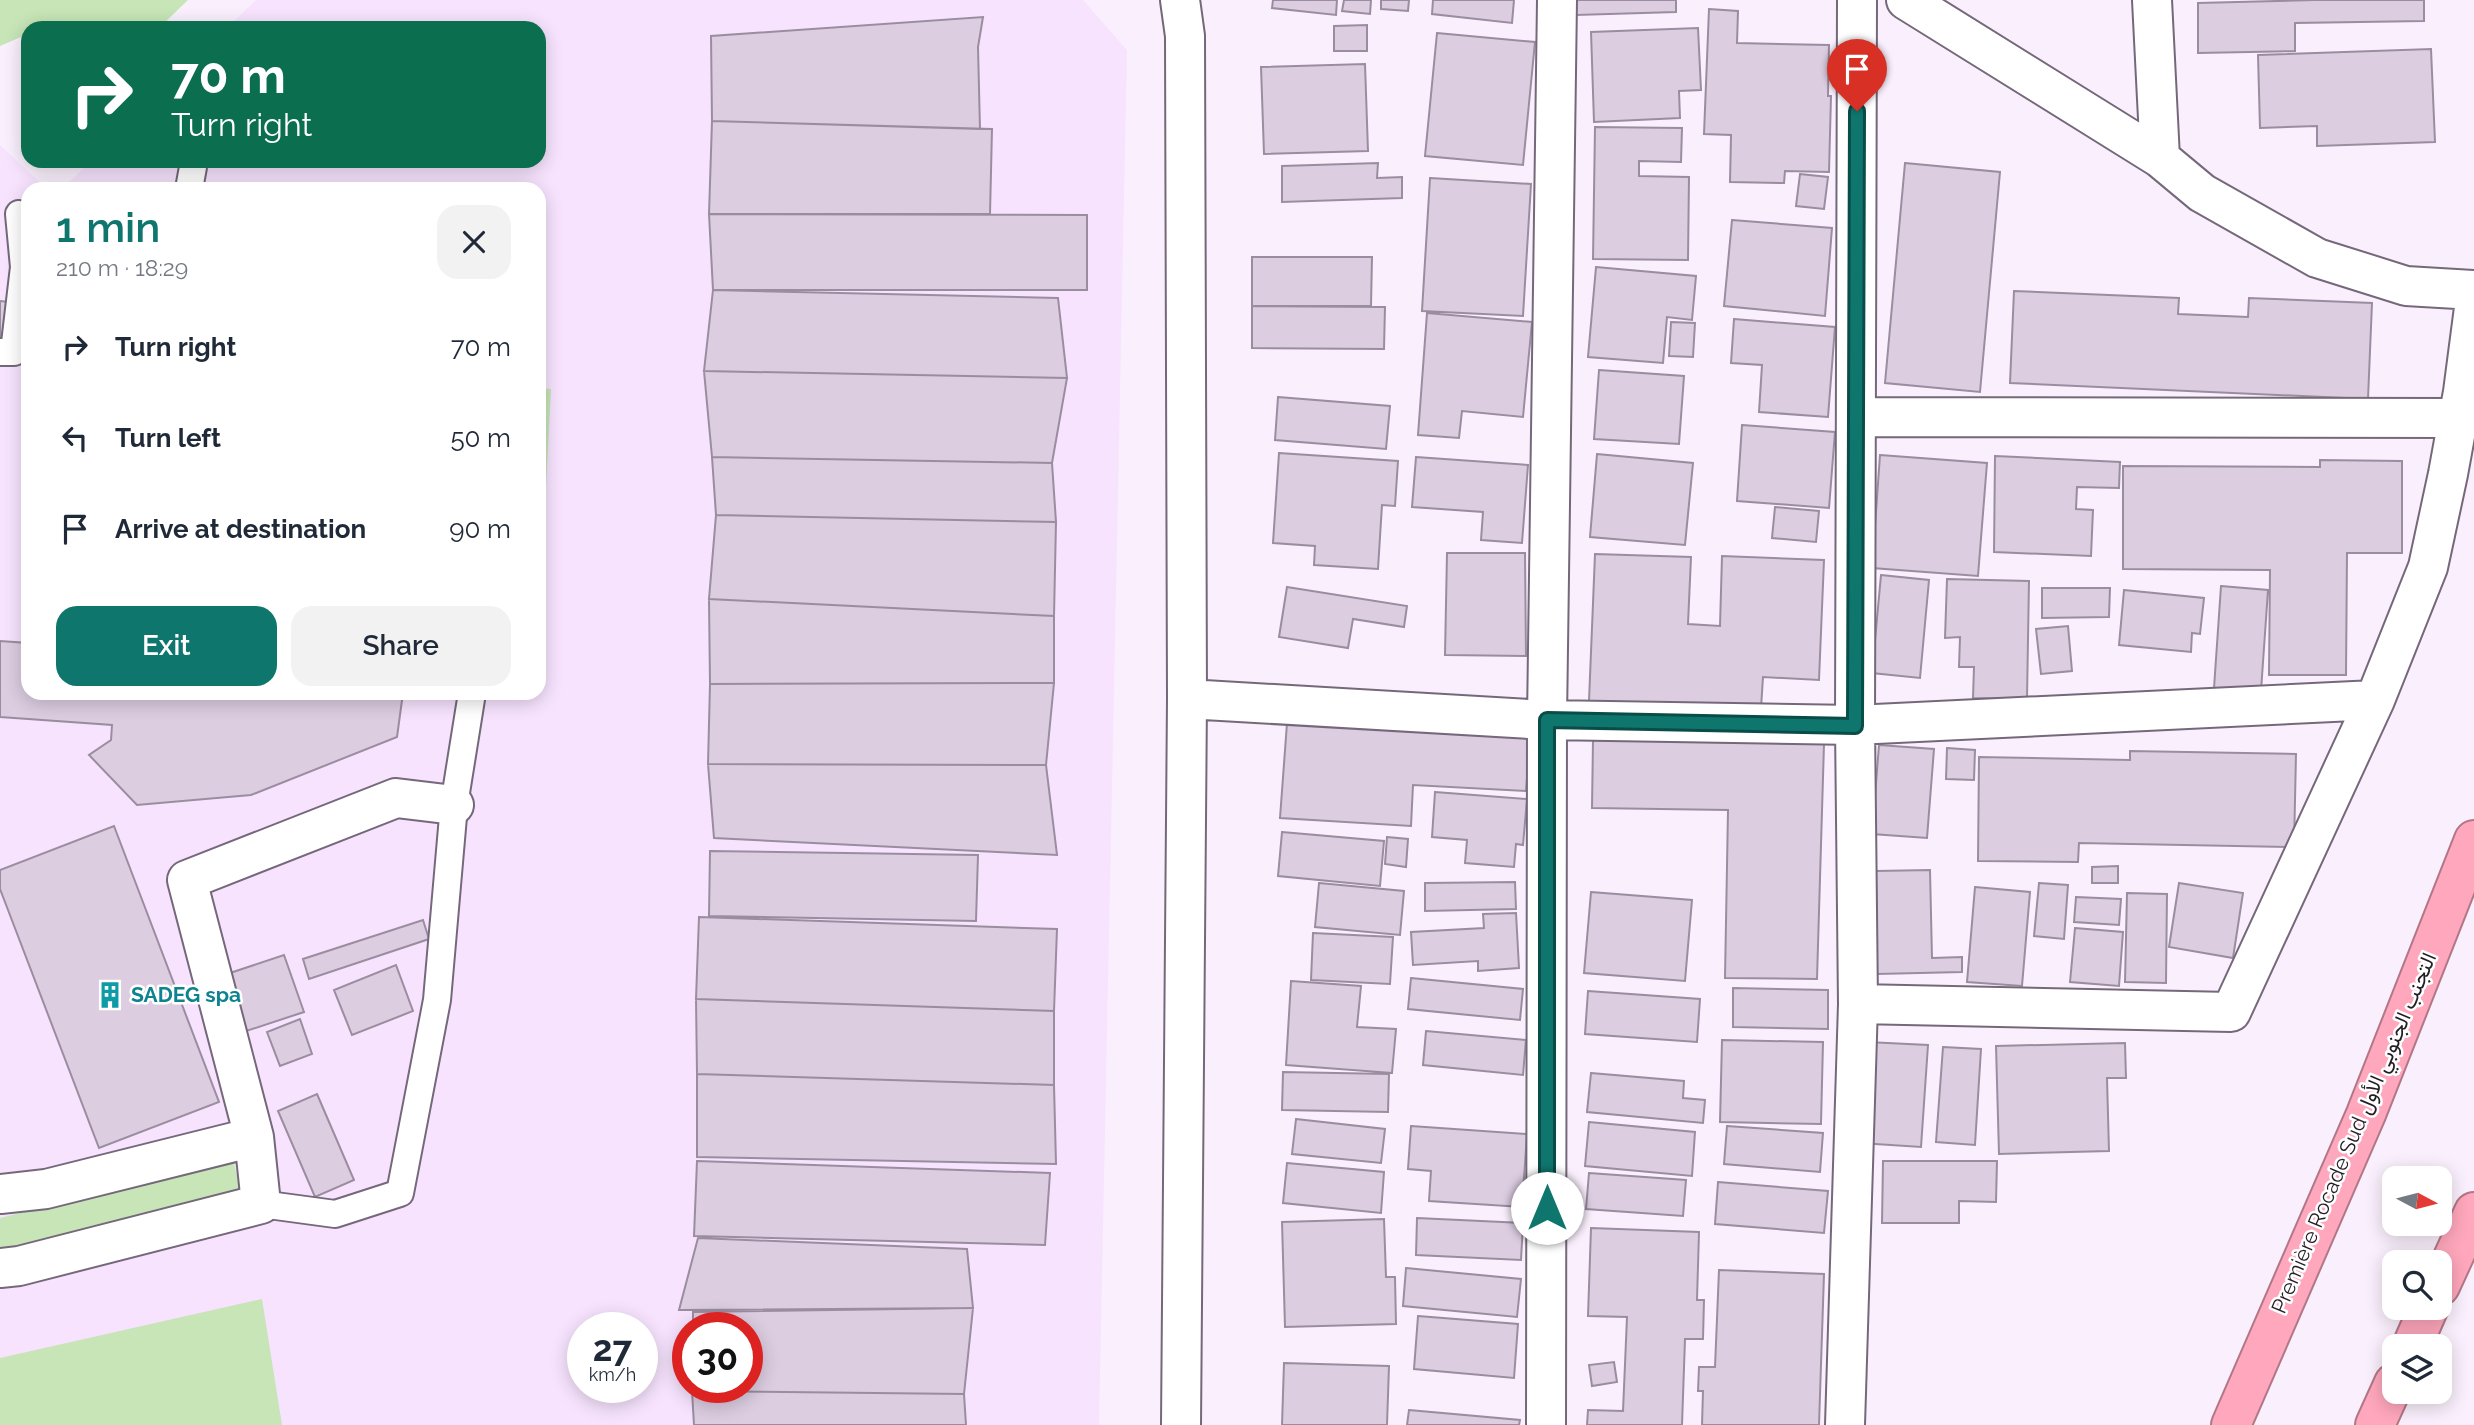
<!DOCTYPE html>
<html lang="en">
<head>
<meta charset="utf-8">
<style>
	body { margin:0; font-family:Raleway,Vazirmatn,sans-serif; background:#f2f2f3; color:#1f2937; height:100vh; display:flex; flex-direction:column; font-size:26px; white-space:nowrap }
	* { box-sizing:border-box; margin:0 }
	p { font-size:23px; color:#747a83 }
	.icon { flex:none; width:38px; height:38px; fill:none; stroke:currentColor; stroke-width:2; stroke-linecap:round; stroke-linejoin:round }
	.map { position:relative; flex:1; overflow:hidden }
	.drawer { position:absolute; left:21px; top:182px; width:525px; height:518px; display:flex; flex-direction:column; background:#fff; border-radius:21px; box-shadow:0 4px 18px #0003 }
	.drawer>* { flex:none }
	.hud { position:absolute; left:21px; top:21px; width:525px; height:147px; border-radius:21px; box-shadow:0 4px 18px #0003; background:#0b6e4f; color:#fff; overflow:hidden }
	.needle { width:46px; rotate:97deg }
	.tools { position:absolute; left:2382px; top:1166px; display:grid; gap:14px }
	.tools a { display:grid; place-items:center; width:70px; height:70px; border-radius:14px; background:#fff; box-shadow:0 4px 18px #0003; font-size:35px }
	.speed { position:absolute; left:567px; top:1312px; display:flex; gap:14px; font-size:35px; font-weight:700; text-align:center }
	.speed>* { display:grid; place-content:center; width:91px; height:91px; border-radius:50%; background:#fff; box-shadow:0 4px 18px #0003; line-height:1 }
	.speed small { font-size:18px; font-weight:400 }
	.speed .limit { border:10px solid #d22; background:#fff; color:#111 }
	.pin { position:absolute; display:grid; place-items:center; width:60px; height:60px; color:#fff; margin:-72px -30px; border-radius:50% 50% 50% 0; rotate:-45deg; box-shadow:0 0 7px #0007 }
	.pin .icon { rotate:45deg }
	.me { position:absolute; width:77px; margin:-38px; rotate:0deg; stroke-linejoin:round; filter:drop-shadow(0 0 5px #0008) }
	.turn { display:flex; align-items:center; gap:24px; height:147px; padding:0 35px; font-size:32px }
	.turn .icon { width:91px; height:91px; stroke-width:2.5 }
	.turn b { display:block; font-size:49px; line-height:60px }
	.round { display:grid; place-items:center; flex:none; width:74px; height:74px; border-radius:21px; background:#f2f2f3 }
	.overview { display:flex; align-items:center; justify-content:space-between; height:119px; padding:0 35px }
	h1 { font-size:42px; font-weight:600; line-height:52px; color:#0f766e }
	.button { display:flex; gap:14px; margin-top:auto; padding:14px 35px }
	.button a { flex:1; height:80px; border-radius:21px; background:#0f766e; color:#fff; font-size:28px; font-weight:600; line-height:80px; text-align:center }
	.button a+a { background:#f2f2f3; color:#1f2937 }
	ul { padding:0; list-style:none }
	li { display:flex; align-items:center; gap:21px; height:91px; padding:0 35px }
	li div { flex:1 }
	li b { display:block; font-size:26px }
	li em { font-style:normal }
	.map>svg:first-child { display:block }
</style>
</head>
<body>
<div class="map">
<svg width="2474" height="1425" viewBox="0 0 2474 1425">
	<rect width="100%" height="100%" fill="#faf0fd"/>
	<path fill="#f7e3fe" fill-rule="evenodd" d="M256,0H1083L1127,50L1099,1425H0V145L47,189H28V693H539V189H62L91,161H539V28H227ZM583,1328H642V1388H583ZM688,1328H747V1388H688Z"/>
	<path fill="#c7e5b7" d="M0,0H188L159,28H28V34L0,46Z
		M539,388L551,389L539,625Z
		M233,1159L245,1211L0,1288V1218Z
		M262,1299L282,1425H0V1358Z"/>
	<path fill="#dccde1" stroke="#9b8da0" stroke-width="2" d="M1273,0H1337L1336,15L1272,8Z
		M1344,0H1371L1370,14L1342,11Z
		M1381,0H1409L1408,11L1381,9Z
		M1433,0H1514L1512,23L1432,14Z
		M1576,0H1676V12L1576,15Z
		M2315,0H2424V21L2295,23V51L2198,53V3Z
		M1709,9L1738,11L1737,43L1829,45L1828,96H1831L1829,172L1785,171L1784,183L1730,182L1731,135L1704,134Z
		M983,17L978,47L980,129L712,121L711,36Z
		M1367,25V51H1334V26Z
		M1698,28L1701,90L1679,91L1680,118L1594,122L1591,32Z
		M1437,33L1535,42L1523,165L1425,156Z
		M2431,49L2435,142L2317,146V126L2260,128L2258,55Z
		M1365,64L1368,151L1264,154L1261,67Z
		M712,121L992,129L990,214H709Z
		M1595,127L1682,128L1681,162L1639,161V176L1689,177L1688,260L1593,259Z
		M1378,163L1377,178L1402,177V198L1282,202V166Z
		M1905,163L2000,172L1980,392L1885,383Z
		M1800,174L1828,177L1824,209L1796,206Z
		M1430,178L1531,184L1523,316L1422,311Z
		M709,214L1087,215V290H713Z
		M1732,220L1832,228L1825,316L1724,306Z
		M1252,257H1372L1371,306H1252Z
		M1596,267L1696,276L1692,320L1667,317L1663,363L1588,357Z
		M713,290L1058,298L1067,378L704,371Z
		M2014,291L2179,298L2178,314L2248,317L2249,298L2372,303L2368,399L2010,383Z
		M0,301L19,303L0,347Z
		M1252,306L1385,307L1384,349L1252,348Z
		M1427,313L1532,322L1523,417L1462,411L1459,438L1418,435Z
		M1734,319L1835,327L1828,417L1759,412L1762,365L1731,363Z
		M1671,322L1695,323L1693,357L1669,356Z
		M1599,370L1684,376L1679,444L1594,439Z
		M704,371L1067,378L1052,463L712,457Z
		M1278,397L1390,406L1386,449L1275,440Z
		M1742,425L1835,432L1829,508L1737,501Z
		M1279,453L1398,461L1395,506L1382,505L1378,569L1314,565L1315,546L1273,543Z
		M1597,454L1693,463L1685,545L1590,537Z
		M1880,455L1987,463L1978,576L1872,568Z
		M1995,456L2120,462L2119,488L2077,487L2076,509L2093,510L2091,556L1994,552Z
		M712,457L1052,463L1056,522L716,515Z
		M1416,457L1528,465L1522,543L1481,540L1483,512L1412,507Z
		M2320,460L2402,461V553H2347L2346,675H2269L2270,570L2123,569V466L2320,467Z
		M1775,507L1819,511L1816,542L1772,538Z
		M716,515L1056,522L1054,616L709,599Z
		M1447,553H1525L1526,656L1445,655Z
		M1595,554L1691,557L1688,624L1720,626L1722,556L1824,560L1819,680L1763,677L1761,708L1589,701Z
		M1881,575L1929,580L1920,678L1872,673Z
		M1947,579L2029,581L2027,699L1973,698L1974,667H1959L1960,637L1945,638Z
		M2221,586L2268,590L2261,691L2214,688Z
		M1287,587L1407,606L1404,627L1353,619L1348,648L1279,637Z
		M2042,588H2110L2109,617L2042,618Z
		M2124,590L2204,598L2200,634L2192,633L2191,652L2119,645Z
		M709,599L1054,616V683L710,684Z
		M2068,626L2072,671L2041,674L2036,629Z
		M0,641L28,643V693H403L397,737L251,795L137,805L89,755L111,740L112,725L0,717Z
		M1054,683L1046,765L708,764L710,684Z
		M1287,723L1530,738L1526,791L1413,785L1411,826L1280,818Z
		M1593,740L1824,744L1817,979L1725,978L1728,810L1592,808Z
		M1879,745L1934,749L1927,838L1872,834Z
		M1947,748L1975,750L1974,780L1946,779Z
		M2130,751L2296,754L2294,847L2079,843L2078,862L1978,861L1979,757L2130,760Z
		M708,764L1046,765L1057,855L714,838Z
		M1435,792L1527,799L1523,845L1516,844L1514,867L1465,863L1467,840L1432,837Z
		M114,826L219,1102L99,1148L0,889V870Z
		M1282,832L1384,841L1380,886L1278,876Z
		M1387,837L1408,839L1406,867L1385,864Z
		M710,851L978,855L976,921L709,916Z
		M2118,866V883H2092V867Z
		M1930,870L1932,958L1962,957V972L1877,974L1876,871Z
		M1515,882L1516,909L1425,911V883Z
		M1319,883L1404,891L1400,935L1315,927Z
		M2039,883L2068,885L2064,939L2034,936Z
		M2179,883L2243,893L2233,958L2169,947Z
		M1975,887L2030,892L2022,986L1967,982Z
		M1591,892L1692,900L1685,981L1584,973Z
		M2127,893L2167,894L2166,983L2125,982Z
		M2076,897L2121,899L2119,925L2074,922Z
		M1516,913L1519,968L1478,971V961L1413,965L1411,932L1484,928L1483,914Z
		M699,917L1057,929L1054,1011L696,999Z
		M423,920L429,939L309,979L303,959Z
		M2075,928L2123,932L2119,986L2070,982Z
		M1313,933L1393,937L1390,984L1311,980Z
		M284,955L304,1012L234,1035L215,978Z
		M396,965L413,1011L352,1035L334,990Z
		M1411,978L1523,989L1520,1020L1408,1009Z
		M1291,981L1361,986L1357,1027L1396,1029L1392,1073L1286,1065Z
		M1733,988L1828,990V1029L1733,1027Z
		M1588,991L1700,999L1697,1042L1585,1034Z
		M696,999L1054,1011V1085L697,1074Z
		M300,1019L312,1054L280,1066L267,1032Z
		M1426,1031L1526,1040L1523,1075L1423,1065Z
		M1722,1040L1823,1042L1821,1124L1720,1122Z
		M1867,1042L1928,1045L1921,1147L1860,1143Z
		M2125,1043L2126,1078H2107L2109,1151L1999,1154L1996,1046Z
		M1943,1047L1981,1049L1975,1145L1936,1142Z
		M1283,1072L1389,1074L1388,1112L1282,1110Z
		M1591,1073L1684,1081L1683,1098L1705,1100L1703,1123L1587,1112Z
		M697,1074L1054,1085L1056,1164L697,1157Z
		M317,1094L354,1180L315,1197L278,1111Z
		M1296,1119L1385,1129L1381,1163L1292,1154Z
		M1589,1122L1695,1132L1692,1176L1585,1166Z
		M1411,1126L1527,1134L1522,1207L1429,1201L1431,1171L1408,1169Z
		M1727,1126L1823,1133L1820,1172L1724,1164Z
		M697,1161L1050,1173L1045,1245L694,1236Z
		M1883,1161H1997L1996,1202L1959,1201V1223H1882Z
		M1287,1163L1384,1172L1381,1213L1283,1203Z
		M1589,1173L1686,1180L1683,1216L1586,1209Z
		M1718,1182L1828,1191L1824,1233L1715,1224Z
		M1417,1218L1523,1223L1521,1260L1416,1255Z
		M1384,1219L1386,1277H1395L1396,1324L1285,1327L1282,1222Z
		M1591,1228L1699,1232L1697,1300H1704L1703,1339H1685L1682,1425H1587L1588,1410L1623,1411L1627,1317L1588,1316Z
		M698,1238L967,1249L973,1308L679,1310Z
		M1406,1268L1521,1279L1517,1317L1403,1306Z
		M1719,1270L1824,1274L1819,1425H1702L1703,1391H1698L1699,1367H1715Z
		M973,1308L964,1394L692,1391V1388H747V1328H693V1312Z
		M1418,1316L1518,1324L1514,1378L1414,1369Z
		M1614,1362L1617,1382L1592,1386L1589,1365Z
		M1284,1363L1389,1366L1387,1425H1282Z
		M692,1391L964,1394L966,1425H694Z
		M1409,1410L1520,1420L1519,1425H1407Z"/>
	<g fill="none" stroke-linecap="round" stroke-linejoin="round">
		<defs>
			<path id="lane" d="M189,189L193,167
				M0,352H14L24,267L19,214
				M261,1204L335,1214L400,1193L437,1000L454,805L472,693"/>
			<path id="street" d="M1180,0L1185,36L1187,699L1181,1425
				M1906,0L2160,158L2202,193L2317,258L2406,286L2474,290
				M2152,0L2160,158
				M1858,417L2458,418
				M1187,699L1547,720L1855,725L2375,700
				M1858,1004L2231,1012L2375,700L2428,567L2448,474L2463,392L2474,308
				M0,1194L46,1189L254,1137
				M0,1268L19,1266L261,1204L254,1137L187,880L396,798L454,805
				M1546,1425L1547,720L1557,0
				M1845,1425L1858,1004L1855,725L1857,0"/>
			<path id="highway" d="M2440,1286L2474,1212
				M2412,1346L2429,1307
				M2231,1425L2366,1114L2474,840
				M2375,1425L2394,1383"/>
		</defs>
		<use href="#lane" stroke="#75687a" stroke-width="30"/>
		<use href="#street" stroke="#75687a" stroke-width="42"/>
		<use href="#highway" stroke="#b27787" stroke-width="42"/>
		<use href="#lane" stroke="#fff" stroke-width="26"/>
		<use href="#street" stroke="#fff" stroke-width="38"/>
		<use href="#highway" stroke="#ffa7bc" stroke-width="38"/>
	</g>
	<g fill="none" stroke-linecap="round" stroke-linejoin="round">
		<defs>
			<path id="route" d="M1547,1208V720L1855,726L1857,111"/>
		</defs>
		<use href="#route" stroke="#0a4d48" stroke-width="18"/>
		<use href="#route" stroke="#0f766e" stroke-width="12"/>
	</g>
	<defs>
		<symbol id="building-bare" viewBox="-9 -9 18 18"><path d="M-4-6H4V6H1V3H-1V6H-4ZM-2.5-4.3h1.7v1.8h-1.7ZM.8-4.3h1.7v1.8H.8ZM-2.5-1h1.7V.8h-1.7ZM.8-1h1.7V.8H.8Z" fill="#0f9aa8" stroke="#fff" stroke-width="2.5" paint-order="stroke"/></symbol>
	</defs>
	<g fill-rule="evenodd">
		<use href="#building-bare" x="91" y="976" width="38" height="38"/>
	</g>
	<g text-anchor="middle" stroke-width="5" stroke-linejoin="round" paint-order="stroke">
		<g font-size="21" font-weight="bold" fill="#0d838f" stroke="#fff" text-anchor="start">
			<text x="131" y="1002">SADEG spa</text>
		</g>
		<g font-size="21" fill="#231e25" stroke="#fff">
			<text transform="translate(2354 1133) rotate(-67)" y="7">Première Rocade Sud التجنب الجنوبي الأول</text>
		</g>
	</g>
</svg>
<div class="tools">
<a><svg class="needle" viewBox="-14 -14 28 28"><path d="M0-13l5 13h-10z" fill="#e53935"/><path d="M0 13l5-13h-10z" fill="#747a83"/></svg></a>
<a><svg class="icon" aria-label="search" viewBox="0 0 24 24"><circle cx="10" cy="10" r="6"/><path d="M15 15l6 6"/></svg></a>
<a><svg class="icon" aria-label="layers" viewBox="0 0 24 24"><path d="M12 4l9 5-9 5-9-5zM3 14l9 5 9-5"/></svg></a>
</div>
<div class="speed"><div>27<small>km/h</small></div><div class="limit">30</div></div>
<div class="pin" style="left:1857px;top:111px;background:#d93025"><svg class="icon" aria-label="arrive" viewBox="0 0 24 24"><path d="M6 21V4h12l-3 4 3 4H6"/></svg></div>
<svg class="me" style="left:1547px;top:1208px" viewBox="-20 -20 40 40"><circle r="19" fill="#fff"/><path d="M0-13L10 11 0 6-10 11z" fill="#0f766e"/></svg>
<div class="hud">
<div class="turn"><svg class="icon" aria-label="right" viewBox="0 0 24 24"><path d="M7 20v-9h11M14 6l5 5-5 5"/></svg><div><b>70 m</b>Turn right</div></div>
</div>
<section class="drawer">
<div class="overview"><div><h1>1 min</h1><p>210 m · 18:29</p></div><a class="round"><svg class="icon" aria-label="close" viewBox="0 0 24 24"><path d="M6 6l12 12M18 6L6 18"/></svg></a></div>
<ul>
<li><svg class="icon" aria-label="right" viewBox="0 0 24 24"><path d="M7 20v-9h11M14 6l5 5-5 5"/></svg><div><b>Turn right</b></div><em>70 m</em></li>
<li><svg class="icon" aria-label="left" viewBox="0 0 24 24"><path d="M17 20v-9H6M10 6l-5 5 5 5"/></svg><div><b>Turn left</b></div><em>50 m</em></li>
<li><svg class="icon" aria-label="arrive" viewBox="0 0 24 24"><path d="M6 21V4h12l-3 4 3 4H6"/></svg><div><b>Arrive at destination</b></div><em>90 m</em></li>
</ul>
<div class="button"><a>Exit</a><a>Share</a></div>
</section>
</div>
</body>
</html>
